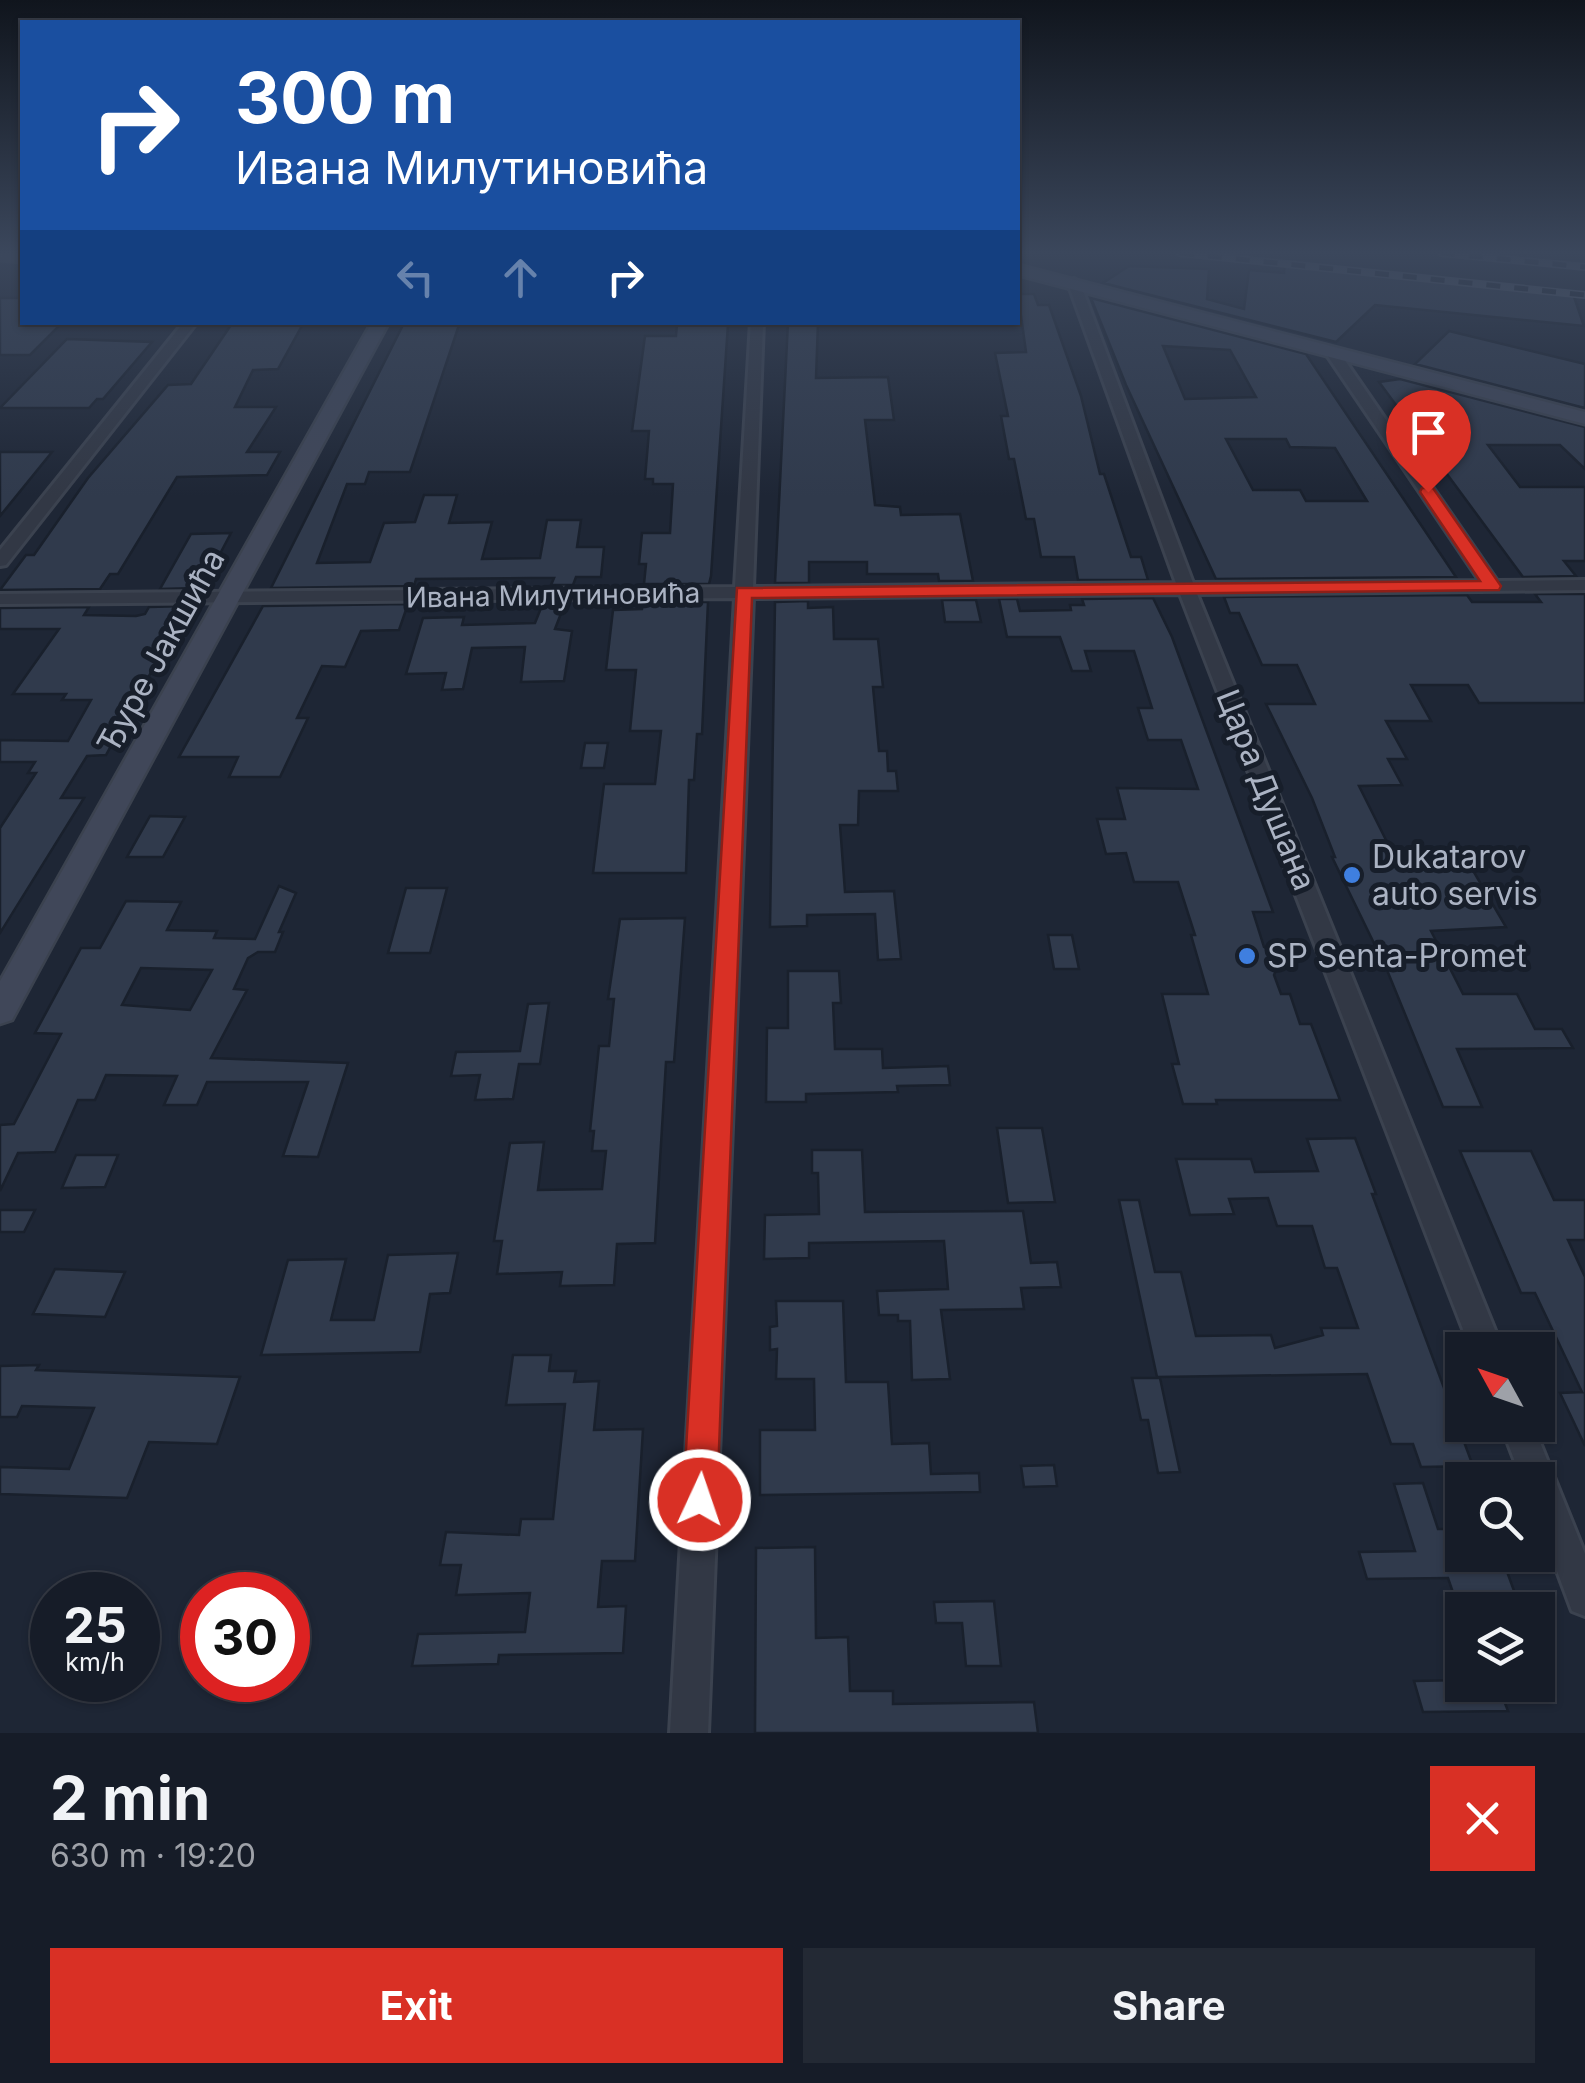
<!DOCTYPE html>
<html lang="en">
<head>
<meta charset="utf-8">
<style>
	body { margin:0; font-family:Inter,sans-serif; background:#232934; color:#f1f3f6; height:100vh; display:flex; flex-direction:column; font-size:38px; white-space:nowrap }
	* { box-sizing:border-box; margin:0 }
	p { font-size:32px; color:#9ea1a8 }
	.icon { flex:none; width:55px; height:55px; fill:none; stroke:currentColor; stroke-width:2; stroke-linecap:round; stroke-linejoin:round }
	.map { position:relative; height:1733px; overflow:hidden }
	.sheet { display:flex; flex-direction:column; background:#161c28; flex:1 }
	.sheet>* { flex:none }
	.hud { position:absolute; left:20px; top:20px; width:1000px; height:305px; border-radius:0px; box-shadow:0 2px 8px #0004,0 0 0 2px #353a45; background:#1a4fa0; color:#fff; overflow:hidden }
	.needle { width:65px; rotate:310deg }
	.controls { position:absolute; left:1445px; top:1332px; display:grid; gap:20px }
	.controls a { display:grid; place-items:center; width:110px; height:110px; border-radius:0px; background:#161c28; box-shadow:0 2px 8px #0004,0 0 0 2px #353a45; font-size:50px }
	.speed { position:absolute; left:30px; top:1572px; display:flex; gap:20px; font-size:50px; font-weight:700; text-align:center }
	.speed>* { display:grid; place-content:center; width:130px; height:130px; border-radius:50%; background:#161c28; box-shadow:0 2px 8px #0004,0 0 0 2px #353a45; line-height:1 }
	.speed small { font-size:25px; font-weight:400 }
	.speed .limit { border:15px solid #d22; background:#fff; color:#111 }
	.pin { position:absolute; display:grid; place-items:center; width:85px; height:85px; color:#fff; margin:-102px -42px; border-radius:50% 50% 50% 0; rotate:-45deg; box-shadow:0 0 10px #0007 }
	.pin .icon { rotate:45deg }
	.me { position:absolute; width:110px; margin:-55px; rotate:3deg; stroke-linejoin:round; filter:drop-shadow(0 0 8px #0008) }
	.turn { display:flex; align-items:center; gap:35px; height:210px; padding:0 50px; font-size:45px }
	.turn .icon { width:130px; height:130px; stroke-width:2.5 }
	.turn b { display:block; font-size:70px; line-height:85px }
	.lanes { display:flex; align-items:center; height:95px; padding:0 50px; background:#0003; justify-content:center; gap:50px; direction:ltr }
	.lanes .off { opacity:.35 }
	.round { display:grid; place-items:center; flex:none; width:105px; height:105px; border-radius:0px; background:#232934 }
	.overview { display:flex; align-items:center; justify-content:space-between; height:170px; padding:0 50px }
	h1 { font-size:60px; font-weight:700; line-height:75px }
	.cta { display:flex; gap:20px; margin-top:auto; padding:20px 50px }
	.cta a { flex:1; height:115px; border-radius:0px; background:#d93025; color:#fff; font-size:40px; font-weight:700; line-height:115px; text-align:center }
	.cta a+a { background:#232934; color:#f1f3f6 }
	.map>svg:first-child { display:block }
</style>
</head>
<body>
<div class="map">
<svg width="1585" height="1733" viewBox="0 0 1585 1733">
	<rect width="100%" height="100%" fill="#1e2635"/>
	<path fill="#303a4c" stroke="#19202c" stroke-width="2.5" fill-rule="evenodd" d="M1285,263L1572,291L1584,326L1375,305L1336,342L1103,283L1129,266L1209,269L1207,299L1244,309L1249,270L1284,273Z
		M1018,294H1034L1038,305H1049L1081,396L1100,474H1104L1131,557H1141L1148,580H1078L1074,557H1041L1034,519H1026L1014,459H1009L1001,416H1008L995,353L1026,352Z
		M0,298H22V322H63L30,355H0Z
		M1091,298L1306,354L1456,577L1216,579L1126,385ZM1163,346L1230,350L1256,397L1185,399ZM1226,439H1286L1290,447L1335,448L1367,501H1306L1300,490H1253Z
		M233,322H304L278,369L253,370L235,407H276L247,452H280L267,475L177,477L118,574H110L100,589L0,590L26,555H34L88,478L168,385L191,384Z
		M460,322L410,472H369L365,484H347L317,563L370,562L384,523L415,522L424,495H457L449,523L492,522L482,559L540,558L547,520H581L577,547H604L601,577H576L573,585H551L554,578H533L416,579L414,586L271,588L404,323Z
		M788,322H818L816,378L888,377L894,420H865L875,505L900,507L901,515L960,514L973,581H939L938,574H867V562H809V583H775Z
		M677,324H728L711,576L709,584H644L646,564H639L642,533H670L673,484H653V479H645L649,431H632L645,336H676Z
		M1449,331L1585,364V408L1415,364Z
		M67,339L152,342L103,399H97L89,408H0Z
		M1400,379L1585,427V469L1560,445H1488L1520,487H1585V561H1564L1576,576L1523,577L1379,382Z
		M0,452H52L0,516Z
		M231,533L205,582L197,588L160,589L191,534Z
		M1535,594H1585V703H1479L1468,685H1411L1431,721H1386L1407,759H1388L1402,785L1359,786L1394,856L1464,855L1506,927L1431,931L1463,994H1517L1535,1029H1562L1573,1048L1457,1049L1482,1107H1443L1387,970L1332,857H1335L1312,798L1266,704H1315L1297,665H1262L1239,613H1230L1224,597L1467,595L1472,602H1541Z
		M1153,598L1172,637L1273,912H1253L1264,947L1281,957L1274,975L1281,994H1290L1300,1024H1311L1340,1100H1216L1217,1104H1183L1172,1064H1179L1177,1056L1162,994H1208L1191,935H1195L1178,882H1134L1126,853L1106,854L1097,819H1125L1117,788L1198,789L1181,740H1148L1138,708H1152L1134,651H1085L1091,671H1072L1060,637H1007L999,599H1017L1020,611L1071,610L1070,605H1084L1082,599Z
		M942,600H976L981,622H945Z
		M808,601V608L833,607L834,639H878L883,687H873L879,751H887L888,771H896L898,791H859L858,825H840L845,892L894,891L901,959L878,960L875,914L807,915V926L770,927L775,602Z
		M643,602H708L702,734H697L694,780H689L686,873H593L604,784H655L661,731H630L636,670H606L613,610L642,609Z
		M543,603H565L555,629L572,631L564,681L521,682L525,647L472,648L463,689L442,690L446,673L406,674L423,618L464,617L462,625L535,623Z
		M408,604L399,630L361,631L345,667L322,666L297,718H308L280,777H229L238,757H179L263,606Z
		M187,606L106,755L87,756L61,798H84L0,933V828L36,773H28L35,762H0V740L68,741L91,700H62L66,694H13L59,629H0V608L89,607L84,615L136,616L145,614L149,607Z
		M585,743H608L604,768H581Z
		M150,816L185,817L163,857H127Z
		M279,886L296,893L279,932H283L275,952H258L248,958L234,989L247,990L211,1058L348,1063L318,1157L283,1156L308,1082H207L197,1105H164L177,1076L106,1075L95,1100H78L55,1152L18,1153L0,1191V1125L14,1124L61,1034L35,1033L81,948H100L126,901L181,902L167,930L217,931L214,938L255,939ZM141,968L212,970L190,1010L122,1005Z
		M406,888H447L430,953H388Z
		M685,918L674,1062H666L655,1243L617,1244L614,1285L560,1286L562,1272L497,1274L502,1241H494L510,1143L544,1142L538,1190L602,1189L606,1151H592L594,1131H590L599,1046H609L614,999H608L620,919Z
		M1048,935H1072L1079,969H1054Z
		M788,971H839L841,1003H833L835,1049H882L883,1068L948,1066L950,1085L897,1086L898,1092L806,1094V1102H766L767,1028H788Z
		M549,1003L540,1064H519L513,1099L475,1100L480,1075L451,1076L456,1052L520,1051L528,1004Z
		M997,1128H1042L1055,1202L1008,1203Z
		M1355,1138L1376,1194H1372L1473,1466L1421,1467L1413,1444H1391L1367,1374L1157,1377L1119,1200H1139L1155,1272H1181L1196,1336L1271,1335L1275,1348L1323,1335L1321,1328H1358L1337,1268H1325L1312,1226H1277L1268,1198L1229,1199L1234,1214L1190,1215L1176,1159H1251L1255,1172L1318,1171L1307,1139Z
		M812,1150H862L865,1212L1023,1211L1031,1263L1057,1262L1061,1287L1021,1288L1024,1309L941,1310L950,1379L912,1380L910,1321H898V1315H879L877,1291L948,1289L944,1241L809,1243V1258L764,1259L765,1215L819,1214L818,1173H812Z
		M1460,1151H1531L1554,1200H1585V1240H1568L1585,1277V1446L1560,1393L1582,1392L1535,1293H1521Z
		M76,1155H118L105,1187L62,1188Z
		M0,1210H35L24,1232H0Z
		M458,1253L450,1293L430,1294L420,1352L261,1355L288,1260L346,1259L331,1320H374L388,1255Z
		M55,1269L125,1272L105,1317L33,1314Z
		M776,1301H843L846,1382H888L892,1444L929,1443L931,1474L979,1473L980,1492L760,1495V1430H815L814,1379H776L777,1349L770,1350V1327L777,1326Z
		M513,1355H551L549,1371H576L574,1382L599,1381L594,1430L643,1429L635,1561H602L598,1607L626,1606L623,1653L499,1655L498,1664L412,1666L418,1634L525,1632L530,1593L456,1595L461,1565H440L446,1532L519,1535L521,1519H553L565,1404L506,1405Z
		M39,1365L36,1370L240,1377L217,1444L149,1442L127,1498L0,1494V1467L69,1469L94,1408L22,1406L17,1417H0V1366Z
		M1132,1378H1160L1180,1472L1158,1473L1148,1420H1141Z
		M1054,1465L1057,1486L1024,1487L1021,1466Z
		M1423,1483L1438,1529H1462V1555H1501L1521,1610H1459L1448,1578L1367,1579L1359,1552L1415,1551L1394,1484Z
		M815,1547L816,1638L848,1637L850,1691H893V1704L1034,1702L1038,1733H755L756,1548Z
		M994,1601L1001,1666H966L962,1623H936L934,1602Z
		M1462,1680V1685H1498L1508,1711L1423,1712L1414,1681Z"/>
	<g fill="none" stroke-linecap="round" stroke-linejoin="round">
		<defs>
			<path id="minor" d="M1074,279L1080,283L1193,583L1480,581L1325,352L1332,348L1337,349L1497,581L1585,580V590L1197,594L1503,1350H1471L1180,594L753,598L708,1733H670L735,598L0,604V594L735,587L751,322H763L753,587L1176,583L1068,283Z
				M184,322H197L6,565L0,566V550Z
				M1501,1425H1533L1585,1554V1616L1572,1611L1538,1520V1480H1522Z"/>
			<path id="secondary" d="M0,253H22V262L0,260Z
				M1018,265L1585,412V424L1018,275Z
				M372,322H389L12,1020L0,1024V981Z"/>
			<path id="primary" d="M0,253H10L0,258Z"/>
		</defs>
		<use href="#minor" stroke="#3b424f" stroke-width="6"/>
		<use href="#secondary" stroke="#3b424f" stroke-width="5"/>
		<use href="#primary" stroke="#3b424f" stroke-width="5"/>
		<use href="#minor" fill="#323845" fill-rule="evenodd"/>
		<use href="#secondary" fill="#404759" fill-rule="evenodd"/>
		<use href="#primary" fill="#4f5766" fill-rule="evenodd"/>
		<defs>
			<path id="rail" d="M1180,253L1585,295
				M1441,253L1585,267"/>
		</defs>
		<use href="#rail" stroke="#535c6d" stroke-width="8"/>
		<use href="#rail" stroke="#171e2a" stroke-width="5" stroke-dasharray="14" stroke-linecap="butt"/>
	</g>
	<linearGradient id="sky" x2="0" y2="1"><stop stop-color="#10151d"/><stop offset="0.51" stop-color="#3b475c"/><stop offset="1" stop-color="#3b475c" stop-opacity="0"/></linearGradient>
	<rect width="1585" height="496" fill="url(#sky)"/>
	<path fill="#d93025" stroke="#8d1f18" stroke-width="2.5" d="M1422,488H1433L1501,586L1499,590L752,598L717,1500L712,1512L700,1517L688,1512L683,1500L737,588L1480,581L1420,492Z"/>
	<g fill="#3f7fe0" stroke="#171e2a" stroke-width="4">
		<circle cx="1352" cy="875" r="10"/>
		<circle cx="1247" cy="956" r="10"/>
	</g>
	<g text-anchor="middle" stroke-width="10" stroke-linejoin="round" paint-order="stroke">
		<g font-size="28" fill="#abb3c3" stroke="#171e2a">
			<text transform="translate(553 595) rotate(-1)" y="10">Ивана Милутиновића</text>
		</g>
		<g font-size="32" fill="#abb3c3" stroke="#171e2a">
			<text transform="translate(161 651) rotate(-61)" y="11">Ђуре Јакшића</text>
			<text transform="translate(1266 790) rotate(68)" y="11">Цара Душана</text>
		</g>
		<g font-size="32" fill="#abb3c3" stroke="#171e2a" text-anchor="start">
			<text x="1372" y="868">Dukatarov<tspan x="1372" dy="37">auto servis</tspan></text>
			<text x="1267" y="967">SP Senta-Promet</text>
		</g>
	</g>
</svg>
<div class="controls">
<a><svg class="needle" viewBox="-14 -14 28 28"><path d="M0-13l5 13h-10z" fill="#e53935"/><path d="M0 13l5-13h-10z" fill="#9ea1a8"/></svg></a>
<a><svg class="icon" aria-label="search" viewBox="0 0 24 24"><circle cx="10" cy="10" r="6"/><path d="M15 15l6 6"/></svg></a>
<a><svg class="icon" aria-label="layers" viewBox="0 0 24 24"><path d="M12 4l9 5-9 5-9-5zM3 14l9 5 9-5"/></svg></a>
</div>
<div class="speed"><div>25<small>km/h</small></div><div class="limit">30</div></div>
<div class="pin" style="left:1428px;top:492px;background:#d93025"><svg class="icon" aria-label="arrive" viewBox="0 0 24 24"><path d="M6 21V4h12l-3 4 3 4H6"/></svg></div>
<svg class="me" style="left:700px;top:1500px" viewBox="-20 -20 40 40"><circle r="17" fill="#d93025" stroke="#fff" stroke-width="3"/><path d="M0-11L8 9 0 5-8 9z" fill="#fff"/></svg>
<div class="hud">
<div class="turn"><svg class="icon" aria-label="right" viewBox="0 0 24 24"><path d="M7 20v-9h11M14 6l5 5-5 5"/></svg><div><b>300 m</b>Ивана Милутиновића</div></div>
<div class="lanes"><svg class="icon off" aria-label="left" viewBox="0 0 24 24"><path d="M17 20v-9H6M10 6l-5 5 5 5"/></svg><svg class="icon off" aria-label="ahead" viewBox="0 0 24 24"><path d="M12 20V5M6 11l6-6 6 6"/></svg><svg class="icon" aria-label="right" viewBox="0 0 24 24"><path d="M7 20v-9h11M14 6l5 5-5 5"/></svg></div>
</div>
</div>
<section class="sheet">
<div class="overview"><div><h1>2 min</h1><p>630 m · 19:20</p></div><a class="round" style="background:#d93025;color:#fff"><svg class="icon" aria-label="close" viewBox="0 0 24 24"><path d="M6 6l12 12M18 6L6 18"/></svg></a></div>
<div class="cta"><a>Exit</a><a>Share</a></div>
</section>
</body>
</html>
